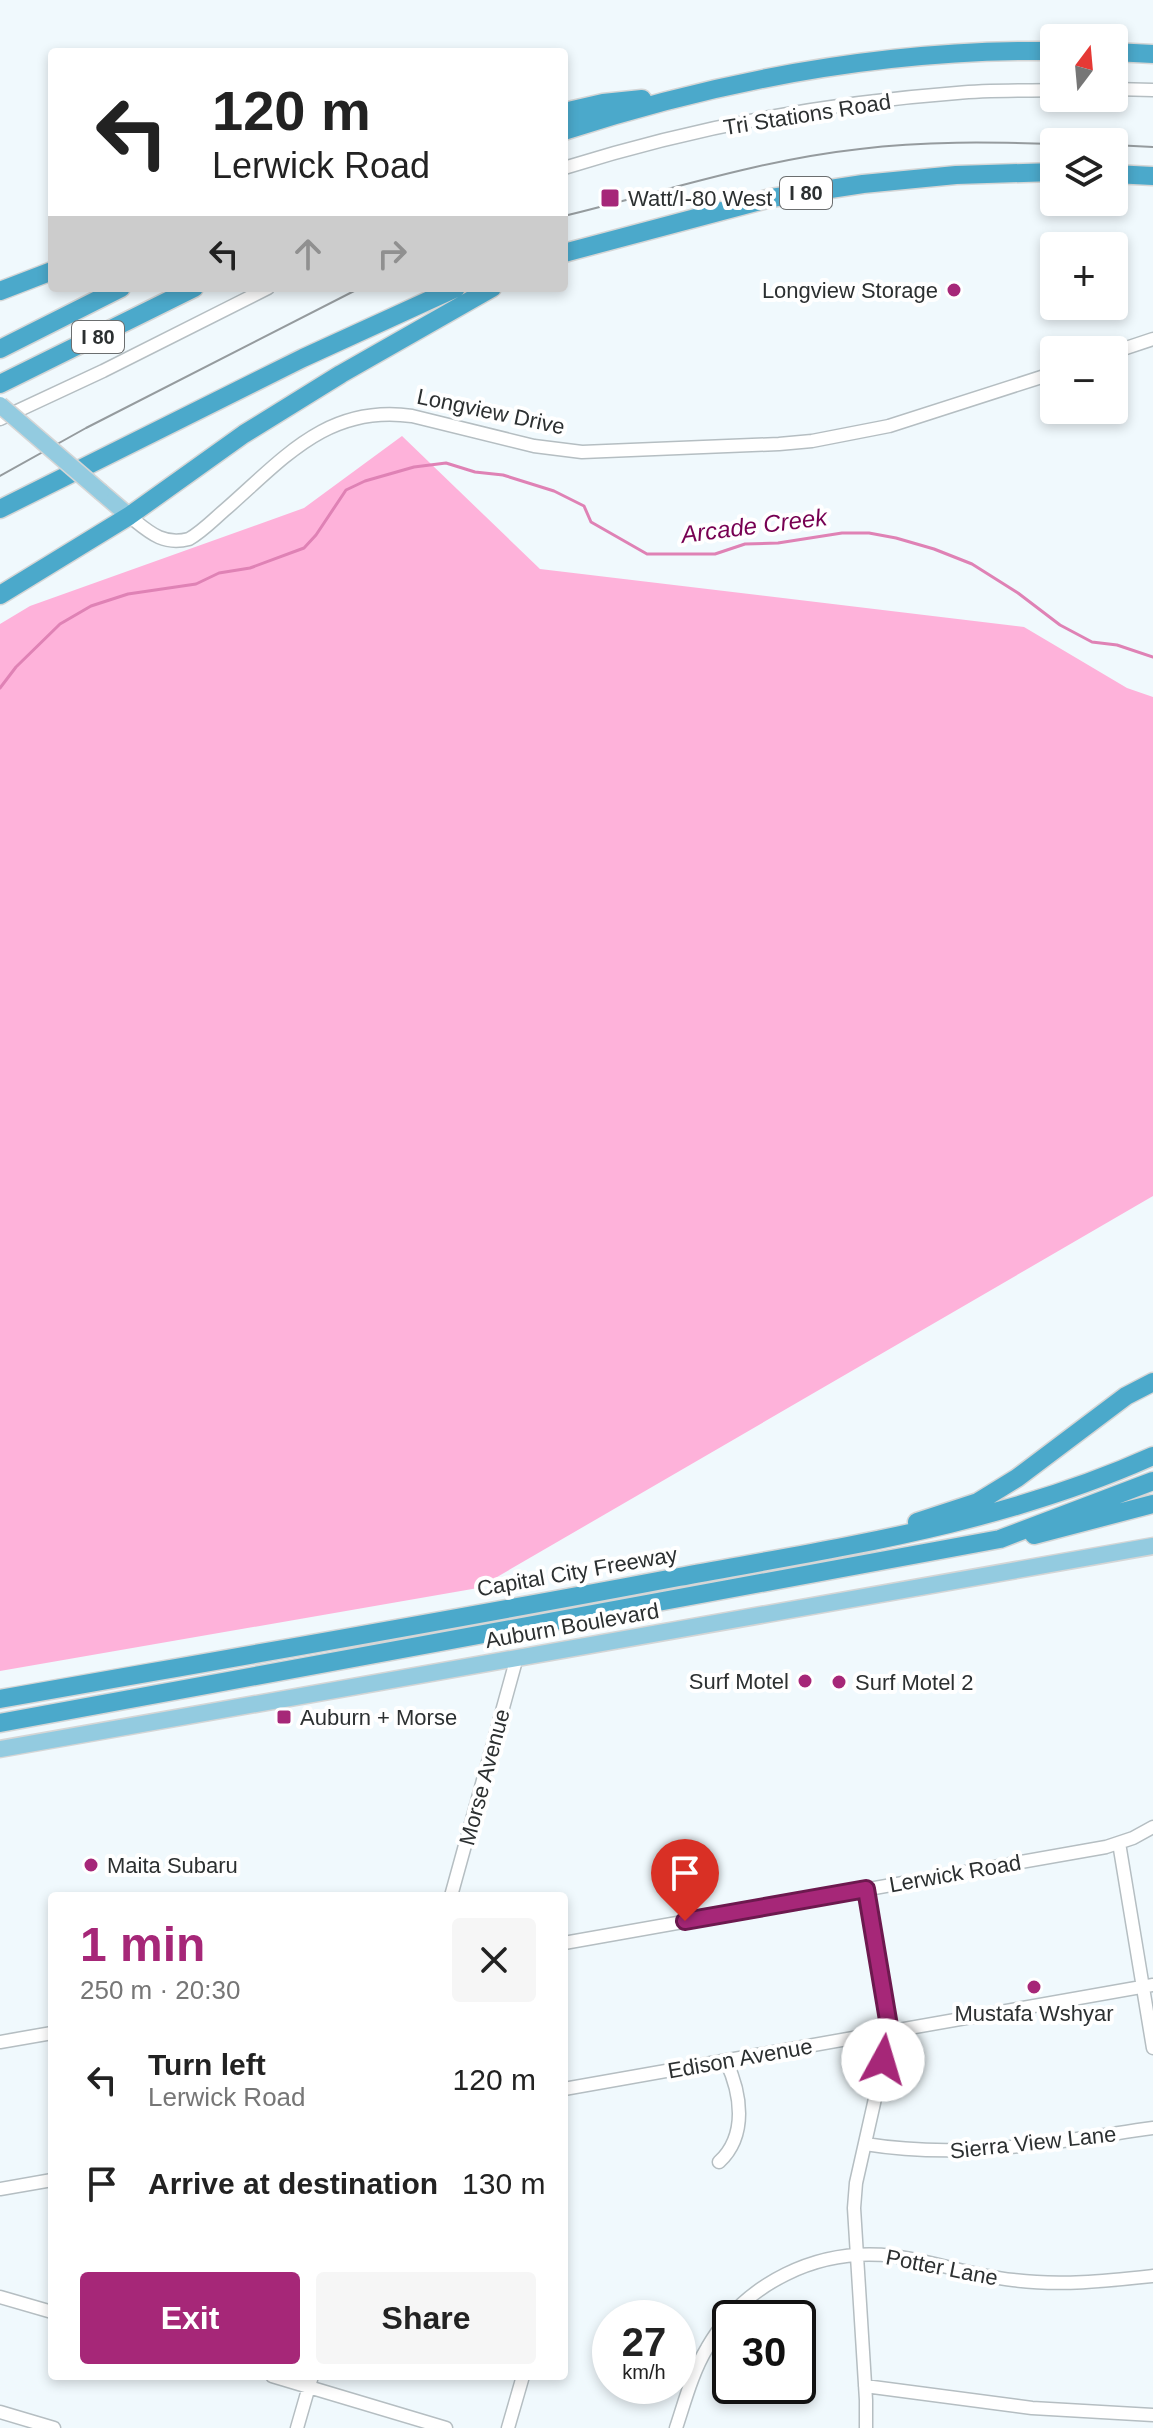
<!DOCTYPE html>
<html lang="en">
<head>
<meta charset="utf-8">
<style>
	body { margin:0; font-family:Helvetica,sans-serif; background:#f6f6f6; color:#222; height:100vh; display:flex; flex-direction:column; font-size:30px; white-space:nowrap }
	* { box-sizing:border-box; margin:0 }
	p { font-size:26px; color:#767676 }
	.icon { flex:none; width:44px; height:44px; fill:none; stroke:currentColor; stroke-width:2; stroke-linecap:round; stroke-linejoin:round }
	.map { position:relative; flex:1; overflow:hidden }
	.drawer { position:absolute; left:48px; top:1892px; width:520px; height:488px; display:flex; flex-direction:column; background:#fff; border-radius:8px; box-shadow:0 4px 12px #0003 }
	.drawer>* { flex:none }
	.top-card { position:absolute; left:48px; top:48px; width:520px; height:244px; border-radius:8px; box-shadow:0 4px 12px #0003; background:#fff; color:#222; overflow:hidden }
	.needle { width:52px; rotate:16deg }
	.buttons { position:absolute; left:1040px; top:24px; display:grid; gap:16px }
	.buttons a { display:grid; place-items:center; width:88px; height:88px; border-radius:8px; background:#fff; box-shadow:0 4px 12px #0003; font-size:40px }
	.speed { position:absolute; left:592px; top:2300px; display:flex; gap:16px; font-size:40px; font-weight:700; text-align:center }
	.speed>* { display:grid; place-content:center; width:104px; height:104px; border-radius:50%; background:#fff; box-shadow:0 4px 12px #0003; line-height:1 }
	.speed small { font-size:20px; font-weight:400 }
	.speed .limit { border:4px solid #111; border-radius:12px; background:#fff; color:#111 }
	.pin { position:absolute; display:grid; place-items:center; width:68px; height:68px; color:#fff; margin:-82px -34px; border-radius:50% 50% 50% 0; rotate:-45deg; box-shadow:0 0 8px #0007 }
	.pin .icon { rotate:45deg }
	.me { position:absolute; width:88px; margin:-44px; rotate:6deg; stroke-linejoin:round; filter:drop-shadow(0 0 6px #0008) }
	.turn { display:flex; align-items:center; gap:28px; height:168px; padding:0 32px; font-size:36px }
	.turn .icon { width:104px; height:104px; stroke-width:2.5 }
	.turn b { display:block; font-size:56px; line-height:68px }
	.lanes { display:flex; align-items:center; height:76px; padding:0 32px; background:#0003; justify-content:center; gap:40px; direction:ltr }
	.lanes .off { opacity:.35 }
	.round { display:grid; place-items:center; flex:none; width:84px; height:84px; border-radius:8px; background:#f6f6f6 }
	.head { display:flex; align-items:center; justify-content:space-between; height:136px; padding:0 32px }
	h1 { font-size:48px; font-weight:700; line-height:60px; color:#a62778 }
	.button { display:flex; gap:16px; margin-top:auto; padding:16px 32px }
	.button a { flex:1; height:92px; border-radius:8px; background:#a62778; color:#fff; font-size:32px; font-weight:700; line-height:92px; text-align:center }
	.button a+a { background:#f6f6f6; color:#222 }
	ul { padding:0; list-style:none }
	li { display:flex; align-items:center; gap:24px; height:104px; padding:0 32px }
	li div { flex:1 }
	li b { display:block; font-size:30px }
	li em { font-style:normal }
	.map>svg:first-child { display:block }
</style>
</head>
<body>
<div class="map">
<svg width="1153" height="2428" viewBox="0 0 1153 2428">
	<rect width="100%" height="100%" fill="#f0f9fd"/>
	<path fill="#feb2da" d="M402,436L540,569L1024,627L1127,688L1153,697V1196L478,1588L0,1671V624L30,606L304,508Z"/>
	<g fill="none" stroke-linecap="round" stroke-linejoin="round">
		<path stroke="#df82b5" stroke-width="3" d="M0,688L16,667L60,624L91,606L128,594L196,584L219,573L250,568L304,548L316,535L346,490L365,481L414,467L446,463L475,472L503,475L554,491L584,506L591,522L647,554H715L745,544L778,543L842,533H869L896,538L934,549L972,564L1018,593L1060,625L1092,642L1117,645L1153,657"/>
		<defs>
			<path id="minor" d="M1114,89L1153,90
				M564,168C691,128 824,103 957,93C989,90 1022,91 1054,90
				M1114,352L1153,339
				M0,419L103,371L268,288
				M129,516C148,531 162,546 189,539C203,531 214,519 227,508C284,458 328,404 412,416L534,446L582,452L779,444L812,441L889,426L1054,373
				M1119,1843L1153,2048
				M866,1889L890,2032L856,2183L854,2208L866,2400V2428
				M451,1896L517,1657
				M564,1943L1106,1847L1133,1838L1153,1827
				M0,2042L52,2033
				M564,2089L1153,1985
				M865,2144C965,2160 1054,2142 1153,2128
				M719,2162C748,2135 741,2093 726,2061
				M0,2189L52,2180
				M0,2297L52,2312
				M272,2376L446,2428
				M865,2386L1032,2408L1153,2415
				M0,2412L54,2428
				M297,2428L312,2376
				M508,2428L523,2376
				M676,2428C685,2401 692,2373 707,2348C744,2283 818,2247 893,2256C933,2261 972,2276 1013,2280C1060,2286 1106,2281 1153,2276"/>
			<path id="major" d="M101,492L129,516
				M0,1749L1153,1546"/>
			<path id="highway" d="M1114,52L1153,54
				M564,112L603,103L642,99
				M564,131C721,80 888,49 1054,51
				M1114,174L1153,176
				M564,253L771,198L863,184L956,175L1054,172
				M0,291L52,271
				M0,349L121,288
				M0,384L194,288
				M0,509L303,358L456,288
				M0,595L129,516L244,434L341,374L492,288
				M917,1522L978,1502L1017,1478L1126,1396L1153,1382
				M1034,1535L1153,1504
				M0,1699C226,1659 453,1620 679,1577C841,1547 1002,1524 1153,1456
				M0,1723L1000,1539L1153,1481"/>
		</defs>
		<use href="#minor" stroke="#b5bec2" stroke-width="15"/>
		<use href="#major" stroke="#d5d6d6" stroke-width="19"/>
		<use href="#highway" stroke="#d5d6d6" stroke-width="21"/>
		<use href="#minor" stroke="#fff" stroke-width="12"/>
		<use href="#major" stroke="#93cbe0" stroke-width="16"/>
		<use href="#highway" stroke="#4ba9cb" stroke-width="18"/>
		<path stroke="#959b9e" stroke-width="2" d="M1114,145L1153,147
			M564,216C662,192 759,160 860,149C924,141 989,142 1054,144
			M0,476L86,428L360,288"/>
		<defs>
			<path id="major-bridge" d="M0,405L101,492"/>
		</defs>
		<use href="#major-bridge" stroke="#d5d6d6" stroke-width="19" stroke-linecap="butt"/>
		<use href="#major-bridge" stroke="#93cbe0" stroke-width="16"/>
	</g>
	<g fill="none" stroke-linecap="round" stroke-linejoin="round">
		<defs>
			<path id="route" d="M685,1921L866,1889L890,2032L883,2060"/>
		</defs>
		<use href="#route" stroke="#6c194e" stroke-width="20"/>
		<use href="#route" stroke="#a62778" stroke-width="14"/>
	</g>
	<g fill="#a62778" stroke="#fff" stroke-width="3">
		<rect x="600" y="188" width="20" height="20" rx="4"/>
		<circle cx="954" cy="290" r="8"/>
		<circle cx="805" cy="1681" r="8"/>
		<circle cx="839" cy="1682" r="8"/>
		<rect x="276" y="1709" width="16" height="16" rx="4"/>
		<circle cx="91" cy="1865" r="8"/>
		<circle cx="1034" cy="1987" r="8"/>
	</g>
	<g text-anchor="middle" stroke-width="8" stroke-linejoin="round" paint-order="stroke">
		<g fill="#fff" stroke="#6b6e6f" stroke-width="2">
			<rect x="780" y="177" width="52" height="32" rx="6"/>
			<rect x="72" y="321" width="52" height="32" rx="6"/>
		</g>
		<g font-size="20" font-weight="bold" fill="#2c3031">
			<text x="806" y="200">I 80</text>
			<text x="98" y="344">I 80</text>
		</g>
		<g font-size="22" fill="#2c3031" stroke="#fff">
			<text transform="translate(807 114) rotate(-9)" y="8">Tri Stations Road</text>
			<text transform="translate(491 411) rotate(12)" y="8">Longview Drive</text>
			<text transform="translate(577 1571) rotate(-10)" y="8">Capital City Freeway</text>
			<text transform="translate(572 1625) rotate(-10)" y="8">Auburn Boulevard</text>
			<text transform="translate(484 1777) rotate(-75)" y="8">Morse Avenue</text>
			<text transform="translate(955 1873) rotate(-10)" y="8">Lerwick Road</text>
			<text transform="translate(740 2058) rotate(-10)" y="8">Edison Avenue</text>
			<text transform="translate(1033 2142) rotate(-6)" y="8">Sierra View Lane</text>
			<text transform="translate(942 2267) rotate(11)" y="8">Potter Lane</text>
		</g>
		<g font-size="22" fill="#2c3031" stroke="#fff" text-anchor="start">
			<text x="628" y="206">Watt/I-80 West</text>
			<text x="938" y="298" text-anchor="end">Longview Storage</text>
			<text x="789" y="1689" text-anchor="end">Surf Motel</text>
			<text x="855" y="1690">Surf Motel 2</text>
			<text x="300" y="1725">Auburn + Morse</text>
			<text x="107" y="1873">Maita Subaru</text>
			<text x="1034" y="2021" text-anchor="middle">Mustafa Wshyar</text>
		</g>
		<g font-size="24" font-style="italic" fill="#770052" stroke="#fff">
			<text transform="translate(754 526) rotate(-7)" y="8">Arcade Creek</text>
		</g>
	</g>
</svg>
<div class="buttons">
<a><svg class="needle" viewBox="-14 -14 28 28"><path d="M0-13l5 13h-10z" fill="#e53935"/><path d="M0 13l5-13h-10z" fill="#767676"/></svg></a>
<a><svg class="icon" aria-label="layers" viewBox="0 0 24 24"><path d="M12 4l9 5-9 5-9-5zM3 14l9 5 9-5"/></svg></a>
<a>+</a>
<a>−</a>
</div>
<div class="speed"><div>27<small>km/h</small></div><div class="limit">30</div></div>
<div class="pin" style="left:685px;top:1921px;background:#d93025"><svg class="icon" aria-label="arrive" viewBox="0 0 24 24"><path d="M6 21V4h12l-3 4 3 4H6"/></svg></div>
<svg class="me" style="left:883px;top:2060px" viewBox="-20 -20 40 40"><circle r="19" fill="#fff"/><path d="M0-13L10 11 0 6-10 11z" fill="#a62778"/></svg>
<div class="top-card">
<div class="turn"><svg class="icon" aria-label="left" viewBox="0 0 24 24"><path d="M17 20v-9H6M10 6l-5 5 5 5"/></svg><div><b>120 m</b>Lerwick Road</div></div>
<div class="lanes"><svg class="icon" aria-label="left" viewBox="0 0 24 24"><path d="M17 20v-9H6M10 6l-5 5 5 5"/></svg><svg class="icon off" aria-label="ahead" viewBox="0 0 24 24"><path d="M12 20V5M6 11l6-6 6 6"/></svg><svg class="icon off" aria-label="right" viewBox="0 0 24 24"><path d="M7 20v-9h11M14 6l5 5-5 5"/></svg></div>
</div>
<section class="drawer">
<div class="head"><div><h1>1 min</h1><p>250 m · 20:30</p></div><a class="round"><svg class="icon" aria-label="close" viewBox="0 0 24 24"><path d="M6 6l12 12M18 6L6 18"/></svg></a></div>
<ul>
<li><svg class="icon" aria-label="left" viewBox="0 0 24 24"><path d="M17 20v-9H6M10 6l-5 5 5 5"/></svg><div><b>Turn left</b><p>Lerwick Road</p></div><em>120 m</em></li>
<li><svg class="icon" aria-label="arrive" viewBox="0 0 24 24"><path d="M6 21V4h12l-3 4 3 4H6"/></svg><div><b>Arrive at destination</b></div><em>130 m</em></li>
</ul>
<div class="button"><a>Exit</a><a>Share</a></div>
</section>
</div>
</body>
</html>
